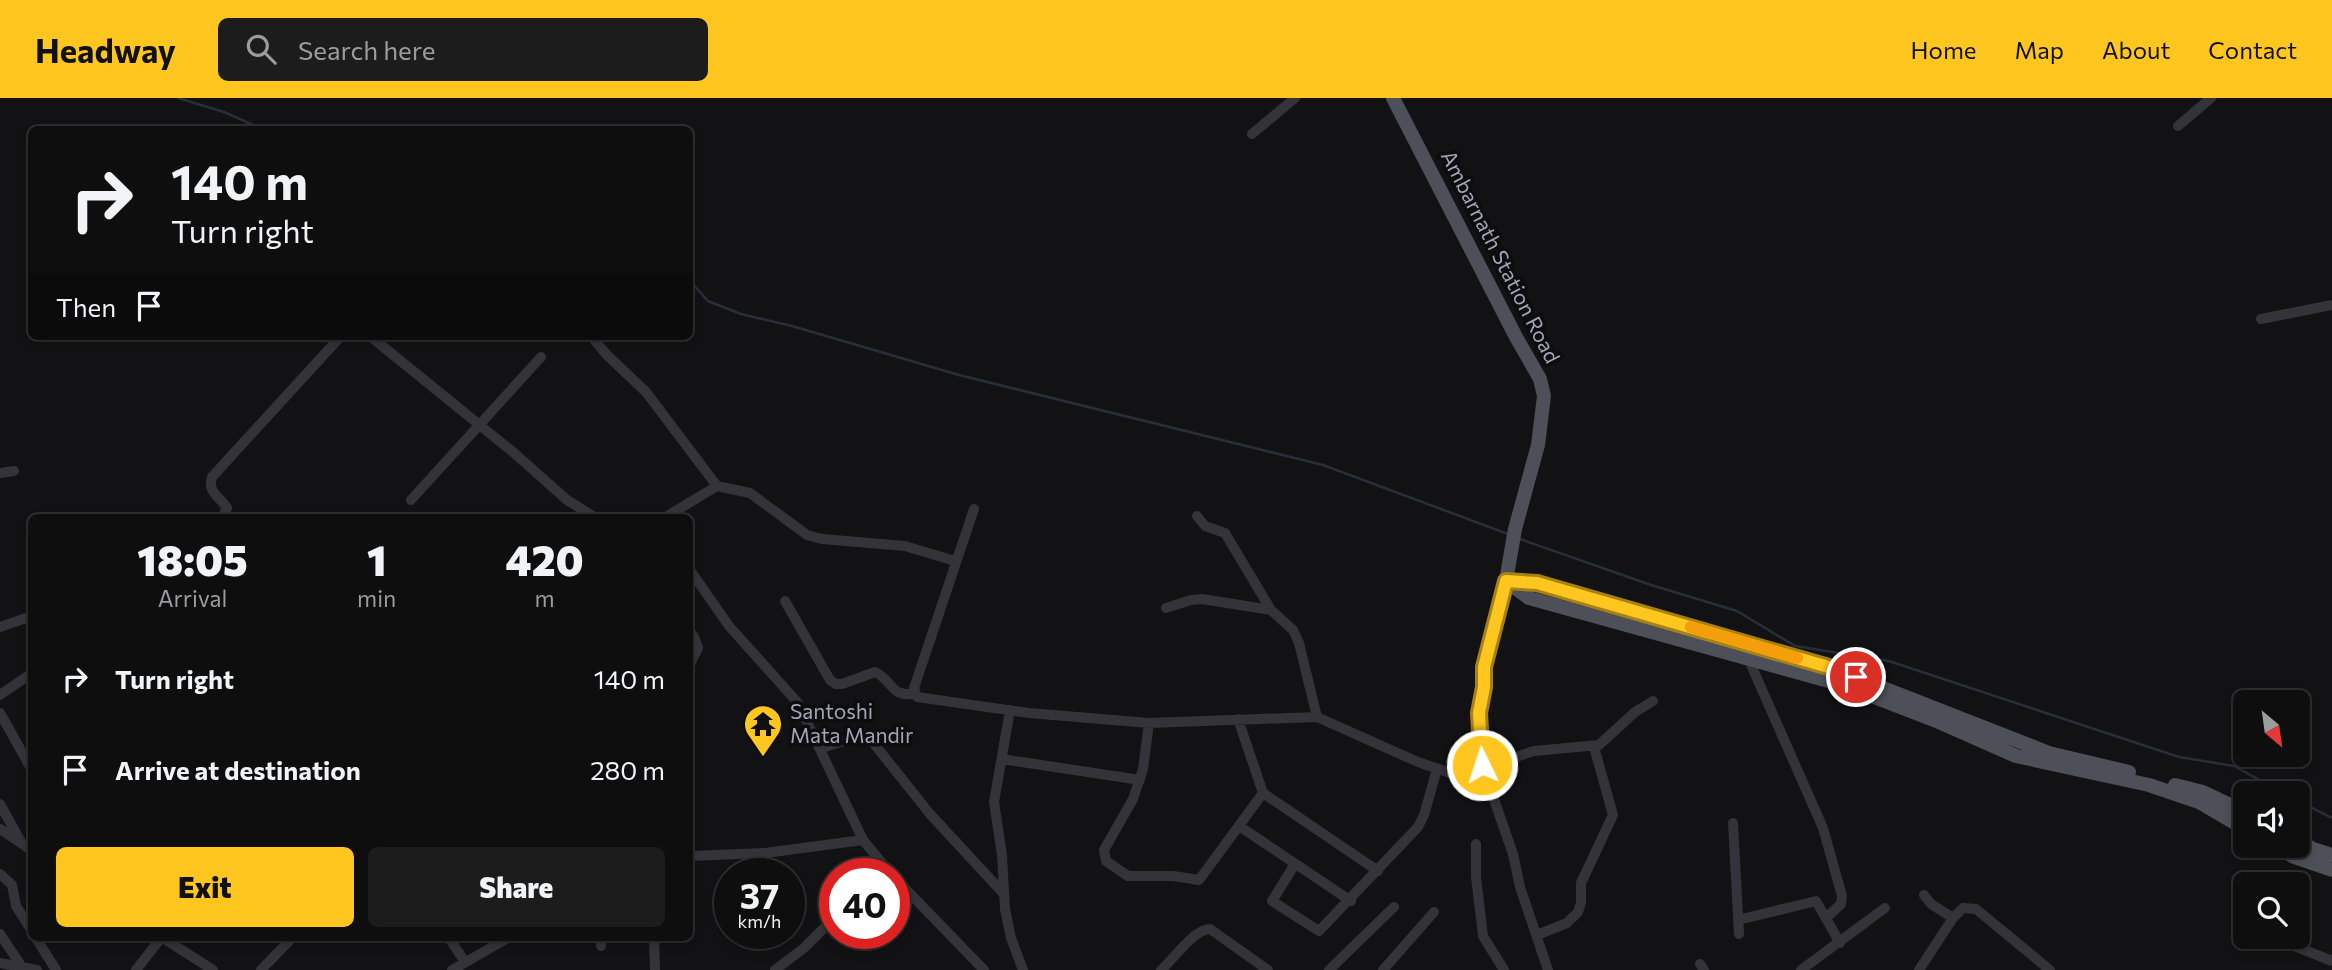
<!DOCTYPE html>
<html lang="en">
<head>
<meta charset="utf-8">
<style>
	body { margin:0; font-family:Commissioner,sans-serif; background:#1c1c1d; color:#f1f3f6; height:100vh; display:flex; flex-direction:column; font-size:26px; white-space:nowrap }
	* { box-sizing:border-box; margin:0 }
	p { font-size:23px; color:#9b9c9e }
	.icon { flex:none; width:38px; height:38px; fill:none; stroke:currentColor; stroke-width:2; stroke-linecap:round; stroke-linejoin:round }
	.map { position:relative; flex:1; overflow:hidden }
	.side { position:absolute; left:28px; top:416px; width:665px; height:427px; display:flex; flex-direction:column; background:#0e0e0f; border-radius:10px; box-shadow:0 4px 10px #0003,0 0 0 2px #2e2e2f }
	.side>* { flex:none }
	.banner { position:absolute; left:28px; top:28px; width:665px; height:214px; border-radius:10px; box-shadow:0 4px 10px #0003,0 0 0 2px #2e2e2f; background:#0e0e0f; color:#f1f3f6; overflow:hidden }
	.needle { width:46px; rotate:151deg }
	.controls { position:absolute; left:2233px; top:592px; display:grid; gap:14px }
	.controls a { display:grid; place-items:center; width:77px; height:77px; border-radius:10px; background:#0e0e0f; box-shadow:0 4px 10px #0003,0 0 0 2px #2e2e2f; font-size:35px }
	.speed { position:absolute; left:714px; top:760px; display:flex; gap:14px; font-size:35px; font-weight:700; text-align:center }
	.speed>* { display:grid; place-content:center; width:91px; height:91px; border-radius:50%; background:#0e0e0f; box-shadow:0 4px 10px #0003,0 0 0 2px #2e2e2f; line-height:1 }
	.speed small { font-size:18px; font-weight:400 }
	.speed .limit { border:10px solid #d22; background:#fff; color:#111 }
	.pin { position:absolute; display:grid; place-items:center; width:60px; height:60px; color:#fff; margin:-30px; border:4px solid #fff; border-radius:50%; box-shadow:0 2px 7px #0007 }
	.me { position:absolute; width:77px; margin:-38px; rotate:356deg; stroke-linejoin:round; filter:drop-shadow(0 0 5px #0008) }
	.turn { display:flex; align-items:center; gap:24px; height:147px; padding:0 28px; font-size:32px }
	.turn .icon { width:91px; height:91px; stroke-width:2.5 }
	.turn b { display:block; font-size:49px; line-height:60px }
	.then { display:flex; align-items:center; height:66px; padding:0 28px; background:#0003; gap:14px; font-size:26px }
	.eta { display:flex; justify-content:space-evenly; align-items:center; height:119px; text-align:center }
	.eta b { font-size:42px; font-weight:800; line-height:49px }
	.primary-button { display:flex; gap:14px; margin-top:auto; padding:14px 28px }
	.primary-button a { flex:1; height:80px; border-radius:10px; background:#ffc61f; color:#111; font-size:28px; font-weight:800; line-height:80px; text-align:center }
	.primary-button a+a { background:#1c1c1d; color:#f1f3f6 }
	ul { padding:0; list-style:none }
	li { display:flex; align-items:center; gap:21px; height:91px; padding:0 28px }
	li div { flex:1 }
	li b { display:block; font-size:26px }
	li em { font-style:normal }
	header { display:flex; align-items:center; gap:42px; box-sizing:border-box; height:98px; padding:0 35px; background:#ffc61f; color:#111 }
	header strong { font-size:33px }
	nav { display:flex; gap:38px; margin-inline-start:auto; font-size:24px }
	.search { width:490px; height:63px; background:#1c1c1d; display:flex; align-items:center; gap:18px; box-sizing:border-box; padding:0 24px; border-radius:10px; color:#9b9c9e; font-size:26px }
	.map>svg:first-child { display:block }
</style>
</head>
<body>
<header>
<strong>Headway</strong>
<div class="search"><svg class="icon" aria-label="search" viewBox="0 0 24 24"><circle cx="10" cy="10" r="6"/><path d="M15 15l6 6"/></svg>Search here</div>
<nav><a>Home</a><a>Map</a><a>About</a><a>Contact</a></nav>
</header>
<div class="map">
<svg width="2332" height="872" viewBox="0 0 2332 872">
	<rect width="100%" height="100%" fill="#121214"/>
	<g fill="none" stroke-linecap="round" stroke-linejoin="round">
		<path stroke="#272f39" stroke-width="2.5" d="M178,0L224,14L265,32
			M690,183L708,203L741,216L792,228L959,277L1323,367L1508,436
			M1517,440L1651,487L1737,513L1795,548L1889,563L2179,659L2234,668L2283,695
			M2298,703L2332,720"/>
		<path stroke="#333339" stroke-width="10" d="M2178,28L2211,0
			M1252,36L1295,0
			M2261,221L2332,207
			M370,238L513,354L567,402L596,420
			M595,243L607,257L646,294L717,388
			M0,375L14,373
			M411,402L541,259
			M974,411L914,590L917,599L1029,615L1149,625L1317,619L1418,664L1462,679L1482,667
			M1197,418L1205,428L1225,435L1271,512L1293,532L1299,545L1317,619
			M222,420L227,410C220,399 207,394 212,379L341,238
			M664,420L717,388L750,395L807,437L822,441L905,448L955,463
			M690,472L729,528L798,605L863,742L890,775
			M1506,483L1484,569V588L1479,615L1482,667L1513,756L1520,789L1548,872
			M785,503L830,582L836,586H842L875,574C893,582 889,599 915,596
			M1166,510L1191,502L1202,501L1271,512
			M0,529L32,518
			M690,533L695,541L698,550L690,566
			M1748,560L1823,730L1842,798L1841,806L1826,820
			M0,597L32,575
			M1010,612L994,704L1002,757L1005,811L1011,840L1023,872
			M0,615L32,672
			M1149,625L1143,671L1133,701L1104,752L1106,763L1128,778H1173L1199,782L1263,695L1238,621
			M820,651C835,646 856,636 871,642L930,716L1004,796
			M1002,661L1140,682
			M1485,677L1519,658L1534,653L1599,647L1635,614L1653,603
			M1263,695L1378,773
			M0,706L22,746L32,753
			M1733,725L1739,836
			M1239,728L1351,803
			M0,731L18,743
			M1476,746V779L1483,838L1504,872
			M690,758L765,755L863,742
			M1295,766L1272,803L1319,833L1418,729L1424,717L1437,671
			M0,776L12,787L16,808L32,833
			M894,779L984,872
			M1924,797L1931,806L1953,820
			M1738,822L1816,803L1840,845
			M0,836L22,869
			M1537,837L1567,825L1578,814L1581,805V785L1613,717L1594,649
			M36,840L56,872
			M163,840L213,872
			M449,840L465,864
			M601,840V848
			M654,840L655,872
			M2292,847L2332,863
			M0,865L37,872
			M1700,866L1704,872
			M136,872L161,840
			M261,872L292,840
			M452,872L508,840
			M775,872L804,850L835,819
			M1161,872C1174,861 1194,831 1210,831L1268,872
			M1329,872L1394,809
			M1383,872L1434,814
			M1801,872L1885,810
			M1919,872L1953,820L1963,810L1976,811L2050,872"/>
		<path stroke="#4e5059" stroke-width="14" d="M1393,0L1516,239L1540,281L1544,298L1538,347L1515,431L1506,483
			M1506,483L1529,500L1843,587L1939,624L2016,658L2149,687L2199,704L2245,731
			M1507,483L1537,485L1832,570L2049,655L2129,674
			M2175,687L2203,694L2245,714
			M2298,742L2313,751L2332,757
			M2274,747L2294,759L2332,772"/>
	</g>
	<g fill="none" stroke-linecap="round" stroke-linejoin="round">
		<defs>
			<path id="route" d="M1482,667L1479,615L1484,589V569L1506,483L1537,485L1832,570L1856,579"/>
		</defs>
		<use href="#route" stroke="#a68114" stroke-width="18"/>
		<use href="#route" stroke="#ffc61f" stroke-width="12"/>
		<path stroke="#f59e0b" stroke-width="12" d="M1691,529L1797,560"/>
	</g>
	<defs>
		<symbol id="temple-pin" viewBox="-11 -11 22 30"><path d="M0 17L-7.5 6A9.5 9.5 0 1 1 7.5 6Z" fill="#ffc61f" stroke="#0d0d0f"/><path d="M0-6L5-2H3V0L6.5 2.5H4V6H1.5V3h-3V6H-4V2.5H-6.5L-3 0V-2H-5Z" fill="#111"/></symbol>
	</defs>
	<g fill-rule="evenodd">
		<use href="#temple-pin" x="741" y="604" width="44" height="60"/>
	</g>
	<g text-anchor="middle" stroke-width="7" stroke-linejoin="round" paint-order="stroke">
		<g font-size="21" fill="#a2a6b6" stroke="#0d0d0f">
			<text transform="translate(1500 159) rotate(63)" y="7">Ambarnath Station Road</text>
		</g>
		<g font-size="21" fill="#a2a6b6" stroke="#0d0d0f" text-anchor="start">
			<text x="790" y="621">Santoshi<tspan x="790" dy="24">Mata Mandir</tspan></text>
		</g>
	</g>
</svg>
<div class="controls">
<a><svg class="needle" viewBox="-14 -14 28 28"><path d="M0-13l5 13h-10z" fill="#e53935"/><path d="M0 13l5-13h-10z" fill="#9b9c9e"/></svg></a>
<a><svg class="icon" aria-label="sound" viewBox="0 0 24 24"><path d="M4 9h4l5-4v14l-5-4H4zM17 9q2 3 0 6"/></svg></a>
<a><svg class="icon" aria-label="search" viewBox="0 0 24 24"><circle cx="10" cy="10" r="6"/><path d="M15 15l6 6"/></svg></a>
</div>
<div class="speed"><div>37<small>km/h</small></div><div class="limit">40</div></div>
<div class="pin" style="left:1856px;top:579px;background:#d93025"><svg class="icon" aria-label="arrive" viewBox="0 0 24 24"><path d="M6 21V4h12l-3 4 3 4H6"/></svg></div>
<svg class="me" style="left:1482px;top:667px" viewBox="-20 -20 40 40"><circle r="17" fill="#ffc61f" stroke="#fff" stroke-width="3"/><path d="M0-11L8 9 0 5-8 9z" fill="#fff"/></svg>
<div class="banner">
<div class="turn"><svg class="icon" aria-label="right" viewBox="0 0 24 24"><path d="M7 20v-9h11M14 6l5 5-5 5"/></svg><div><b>140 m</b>Turn right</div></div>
<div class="then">Then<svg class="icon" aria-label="arrive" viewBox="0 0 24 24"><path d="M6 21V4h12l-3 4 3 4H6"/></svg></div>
</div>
<section class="side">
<div class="eta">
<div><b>18:05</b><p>Arrival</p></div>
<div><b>1</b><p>min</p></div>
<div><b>420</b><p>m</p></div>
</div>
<ul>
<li><svg class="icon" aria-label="right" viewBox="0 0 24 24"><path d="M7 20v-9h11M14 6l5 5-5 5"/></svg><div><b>Turn right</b></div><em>140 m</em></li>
<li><svg class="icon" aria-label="arrive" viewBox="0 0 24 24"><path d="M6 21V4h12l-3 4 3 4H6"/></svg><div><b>Arrive at destination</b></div><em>280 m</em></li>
</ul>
<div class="primary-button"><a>Exit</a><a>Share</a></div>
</section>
</div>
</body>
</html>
